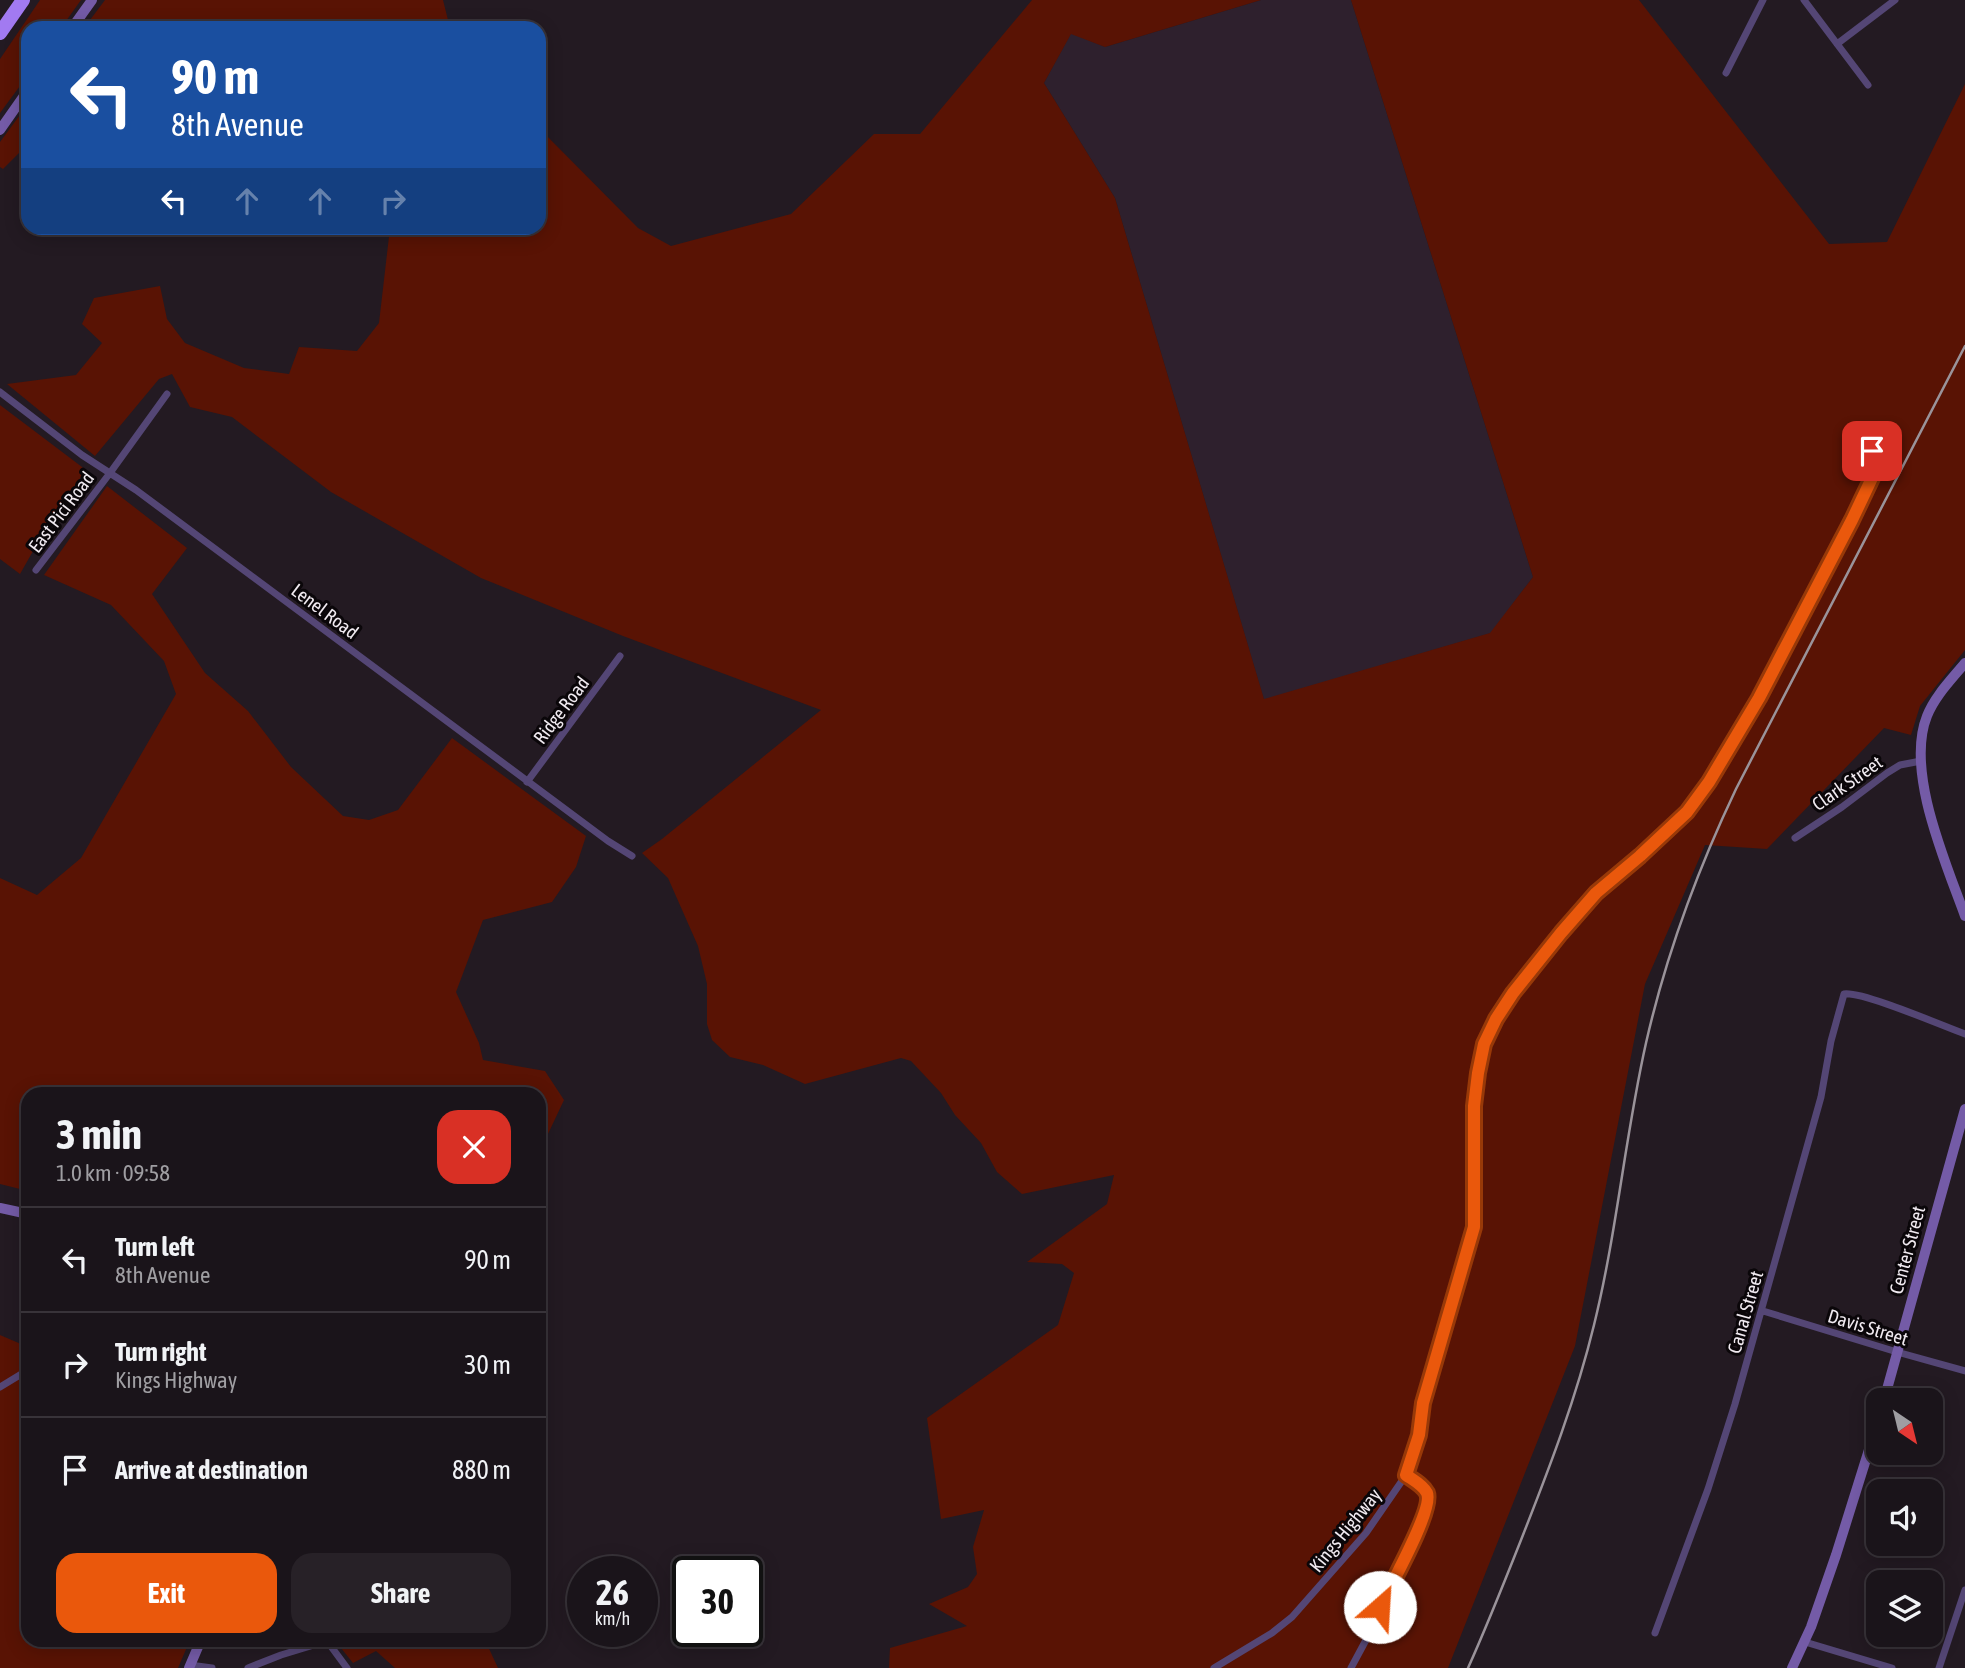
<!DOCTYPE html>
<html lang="en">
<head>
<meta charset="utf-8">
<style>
	body { margin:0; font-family:"Asap Condensed",sans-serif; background:#272127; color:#f1f3f6; height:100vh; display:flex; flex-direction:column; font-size:26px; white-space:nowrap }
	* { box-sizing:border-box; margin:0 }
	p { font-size:23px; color:#9f9ea2 }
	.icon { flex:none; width:38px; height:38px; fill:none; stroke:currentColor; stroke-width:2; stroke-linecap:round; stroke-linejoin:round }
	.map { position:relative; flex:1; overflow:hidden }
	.sheet { position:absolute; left:21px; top:1087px; width:525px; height:560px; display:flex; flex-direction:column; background:#1a141a; border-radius:21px; box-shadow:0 4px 18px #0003,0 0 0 2px #383339 }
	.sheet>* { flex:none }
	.hud { position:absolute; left:21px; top:21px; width:525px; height:214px; border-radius:21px; box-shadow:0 4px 18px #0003,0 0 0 2px #383339; background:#1a4fa0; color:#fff; overflow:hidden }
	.needle { width:46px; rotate:145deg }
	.controls { position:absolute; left:1866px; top:1388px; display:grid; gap:14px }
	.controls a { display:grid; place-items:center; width:77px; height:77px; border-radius:14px; background:#1a141a; box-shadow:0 4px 18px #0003,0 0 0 2px #383339; font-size:35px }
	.speed { position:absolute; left:567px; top:1556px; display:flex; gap:14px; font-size:35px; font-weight:700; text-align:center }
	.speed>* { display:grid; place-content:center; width:91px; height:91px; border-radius:50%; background:#1a141a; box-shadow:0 4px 18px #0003,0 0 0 2px #383339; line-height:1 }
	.speed small { font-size:18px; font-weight:400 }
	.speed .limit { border:4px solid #111; border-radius:10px; background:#fff; color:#111 }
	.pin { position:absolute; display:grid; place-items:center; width:60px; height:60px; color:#fff; margin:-30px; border-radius:14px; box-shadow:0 4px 10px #0006 }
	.me { position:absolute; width:77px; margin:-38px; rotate:26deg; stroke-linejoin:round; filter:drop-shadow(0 0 5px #0008) }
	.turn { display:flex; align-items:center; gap:24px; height:147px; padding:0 35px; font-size:32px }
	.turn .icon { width:91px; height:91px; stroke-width:2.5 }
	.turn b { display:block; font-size:49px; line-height:60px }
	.lanes { display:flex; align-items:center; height:66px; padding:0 35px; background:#0003; justify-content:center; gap:35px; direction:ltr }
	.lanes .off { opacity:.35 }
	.round { display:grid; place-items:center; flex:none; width:74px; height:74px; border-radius:21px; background:#272127 }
	.headline { display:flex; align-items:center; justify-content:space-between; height:119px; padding:0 35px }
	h1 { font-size:42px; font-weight:700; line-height:52px }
	.primary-button { display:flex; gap:14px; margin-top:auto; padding:14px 35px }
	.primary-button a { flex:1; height:80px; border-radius:21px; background:#ea580c; color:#fff; font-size:28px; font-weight:700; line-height:80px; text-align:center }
	.primary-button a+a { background:#272127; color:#f1f3f6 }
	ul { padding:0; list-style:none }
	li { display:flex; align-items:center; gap:21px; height:105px; padding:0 35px; border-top:2px solid #383339 }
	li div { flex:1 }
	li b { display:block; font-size:26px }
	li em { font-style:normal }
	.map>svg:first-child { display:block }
</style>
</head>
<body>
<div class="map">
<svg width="1965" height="1668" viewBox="0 0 1965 1668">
	<rect width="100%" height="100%" fill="#231a22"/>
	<path fill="#2e202d" d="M1261,0H1351L1533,577L1491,633L1264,700L1115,198L1044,83L1071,33L1105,47Z"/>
	<path fill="#591304" d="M40,0H81L61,28H28V75L0,113V59Z
		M105,0H443L450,28H211L209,26L163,19L152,28H84Z
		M1032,0H1261L1105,47L1071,34L1044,83L1115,198L1264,699L1490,633L1533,577L1351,0H1639L1829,244L1887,242L1965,84V650L1920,706L1911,735L1884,728L1767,849L1705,845L1645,984L1575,1346L1448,1668H889L890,1648L967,1626L929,1604L968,1587L977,1574L973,1547L984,1510L941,1519L927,1418L1058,1325L1074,1273L1062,1264L1027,1262L1107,1204L1114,1175L1022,1194L997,1172L981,1143L955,1115L941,1093L911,1061L901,1058L805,1084L763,1065L730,1057L712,1040L707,1024V984L698,946L668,878L642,853L662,839L821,710L623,636L481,578L331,492L232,417L190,407L172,374L159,379L95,456L7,384L76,375L102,343L82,324L94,298L160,286L167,319L185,343L244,368L289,374L299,347L357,351L379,323L390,228H539V128L638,228L671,246L791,214L874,134H920Z
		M28,104V147H25L3,169L0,167V142Z
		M0,405L86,470L49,523L20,574L0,559Z
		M107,486L187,548L152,594L205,673L248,711L291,767L343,816L369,820L398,810L452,738L586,836L576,867L552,902L483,920L456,992L479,1043L483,1060L545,1071L564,1100L539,1153V1094H28V1191L0,1184V878L37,895L81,858L176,694L164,661L111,605L44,575Z
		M0,1335L28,1347V1640H190L178,1668H0Z
		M340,1640H390L396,1643L400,1640H485L498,1668H395L376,1651L353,1663L337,1643Z"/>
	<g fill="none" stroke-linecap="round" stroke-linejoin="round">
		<path stroke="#544675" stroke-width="7" d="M1804,0L1868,85
			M1837,44L1895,0
			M1726,73L1763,0
			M0,392L82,455L136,490L608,841L632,856
			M36,570L110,473L167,394
			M527,782L620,656
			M1795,838L1842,807L1887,773L1900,765L1921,761
			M1763,1311L1897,1352L1965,1371
			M0,1387L28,1370
			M1655,1633L1708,1489L1735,1404L1821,1097L1831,1041L1844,994C1862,991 1943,1026 1965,1034
			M1805,1642L1892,1668
			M190,1665L212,1668
			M248,1668L281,1655L327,1641L347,1668
			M1214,1668L1272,1633L1292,1617L1366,1533L1406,1475L1419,1435L1423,1403L1474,1227V1106L1478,1073L1484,1044L1496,1019L1513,993L1561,933L1596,893L1640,856L1687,812L1709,782L1759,698L1852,520L1872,478L1874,463L1872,451
			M1351,1668L1366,1640L1427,1510C1430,1491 1420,1485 1406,1475
			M1939,1668L1965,1590"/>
		<path stroke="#745ba7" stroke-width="10" d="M72,28L92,0
			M0,130L28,90
			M1965,663C1951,680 1935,696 1927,716C1905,771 1946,863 1965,916
			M0,1208L28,1214
			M1884,1400L1965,1109
			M189,1668L201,1640
			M1792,1668L1811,1627L1836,1555L1878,1421"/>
		<path stroke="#a27af1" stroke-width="14" d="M0,33L23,0"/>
		<path stroke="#9a939a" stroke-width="2.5" d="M1468,1668C1487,1626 1504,1583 1521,1540C1549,1469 1576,1399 1594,1325C1617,1232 1625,1136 1646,1043C1666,955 1697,871 1736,789L1965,346"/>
	</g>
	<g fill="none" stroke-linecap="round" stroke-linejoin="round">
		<defs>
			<path id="route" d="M1380,1607C1389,1588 1434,1509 1427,1493C1423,1485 1413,1480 1406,1475L1419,1435L1423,1403L1474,1227V1106L1478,1073L1484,1044L1496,1019L1513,993L1561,933L1596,893L1640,856L1687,812L1709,782L1759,698L1852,520L1872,478L1874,463L1872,451"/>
		</defs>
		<use href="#route" stroke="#983908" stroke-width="18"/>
		<use href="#route" stroke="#ea580c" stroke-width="12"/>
	</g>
	<g text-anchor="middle" stroke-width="6" stroke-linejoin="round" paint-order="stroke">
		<g font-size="19" fill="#f0eaf0" stroke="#0a0609">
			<text transform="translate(61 512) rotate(-53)" y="7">East Pici Road</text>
			<text transform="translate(325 611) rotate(37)" y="7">Lenel Road</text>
			<text transform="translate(561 710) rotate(-53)" y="7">Ridge Road</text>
			<text transform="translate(1847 783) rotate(-35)" y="7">Clark Street</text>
			<text transform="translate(1907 1250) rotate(-75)" y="7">Center Street</text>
			<text transform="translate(1745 1312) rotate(-74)" y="7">Canal Street</text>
			<text transform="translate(1868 1327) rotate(17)" y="7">Davis Street</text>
			<text transform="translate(1345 1530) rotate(-51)" y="7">Kings Highway</text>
		</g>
	</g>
</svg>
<div class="controls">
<a><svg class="needle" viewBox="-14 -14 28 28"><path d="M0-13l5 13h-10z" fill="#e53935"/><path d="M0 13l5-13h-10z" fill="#9f9ea2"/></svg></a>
<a><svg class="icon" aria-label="sound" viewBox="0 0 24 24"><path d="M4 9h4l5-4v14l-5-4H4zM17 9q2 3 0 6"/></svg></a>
<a><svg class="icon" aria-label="layers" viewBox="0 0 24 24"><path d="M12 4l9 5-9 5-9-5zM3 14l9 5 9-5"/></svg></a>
</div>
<div class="speed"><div>26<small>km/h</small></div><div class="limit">30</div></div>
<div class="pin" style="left:1872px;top:451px;background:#d93025"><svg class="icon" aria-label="arrive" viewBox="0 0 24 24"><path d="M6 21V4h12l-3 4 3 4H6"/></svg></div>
<svg class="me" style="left:1380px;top:1607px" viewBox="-20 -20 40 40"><circle r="19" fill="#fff"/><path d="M0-13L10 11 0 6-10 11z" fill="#ea580c"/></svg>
<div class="hud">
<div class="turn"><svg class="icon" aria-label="left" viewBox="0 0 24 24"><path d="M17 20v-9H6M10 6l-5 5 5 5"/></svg><div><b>90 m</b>8th Avenue</div></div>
<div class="lanes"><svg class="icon" aria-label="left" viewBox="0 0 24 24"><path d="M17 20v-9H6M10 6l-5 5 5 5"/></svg><svg class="icon off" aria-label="ahead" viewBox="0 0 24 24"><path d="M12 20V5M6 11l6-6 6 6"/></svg><svg class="icon off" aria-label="ahead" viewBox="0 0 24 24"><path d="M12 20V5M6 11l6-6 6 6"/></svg><svg class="icon off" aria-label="right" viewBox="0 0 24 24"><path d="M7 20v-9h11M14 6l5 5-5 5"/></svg></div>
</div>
<section class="sheet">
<div class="headline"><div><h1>3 min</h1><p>1.0 km · 09:58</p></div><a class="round" style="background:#d93025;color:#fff"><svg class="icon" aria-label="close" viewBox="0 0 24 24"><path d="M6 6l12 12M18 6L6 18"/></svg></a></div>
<ul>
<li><svg class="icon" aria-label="left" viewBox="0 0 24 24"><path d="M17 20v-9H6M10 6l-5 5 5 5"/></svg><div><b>Turn left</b><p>8th Avenue</p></div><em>90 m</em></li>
<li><svg class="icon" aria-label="right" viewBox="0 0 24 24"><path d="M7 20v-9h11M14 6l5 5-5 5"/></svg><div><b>Turn right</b><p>Kings Highway</p></div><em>30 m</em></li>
<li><svg class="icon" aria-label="arrive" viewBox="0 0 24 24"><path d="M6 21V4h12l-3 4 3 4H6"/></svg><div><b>Arrive at destination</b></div><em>880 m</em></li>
</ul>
<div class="primary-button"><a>Exit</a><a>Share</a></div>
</section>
</div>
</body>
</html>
